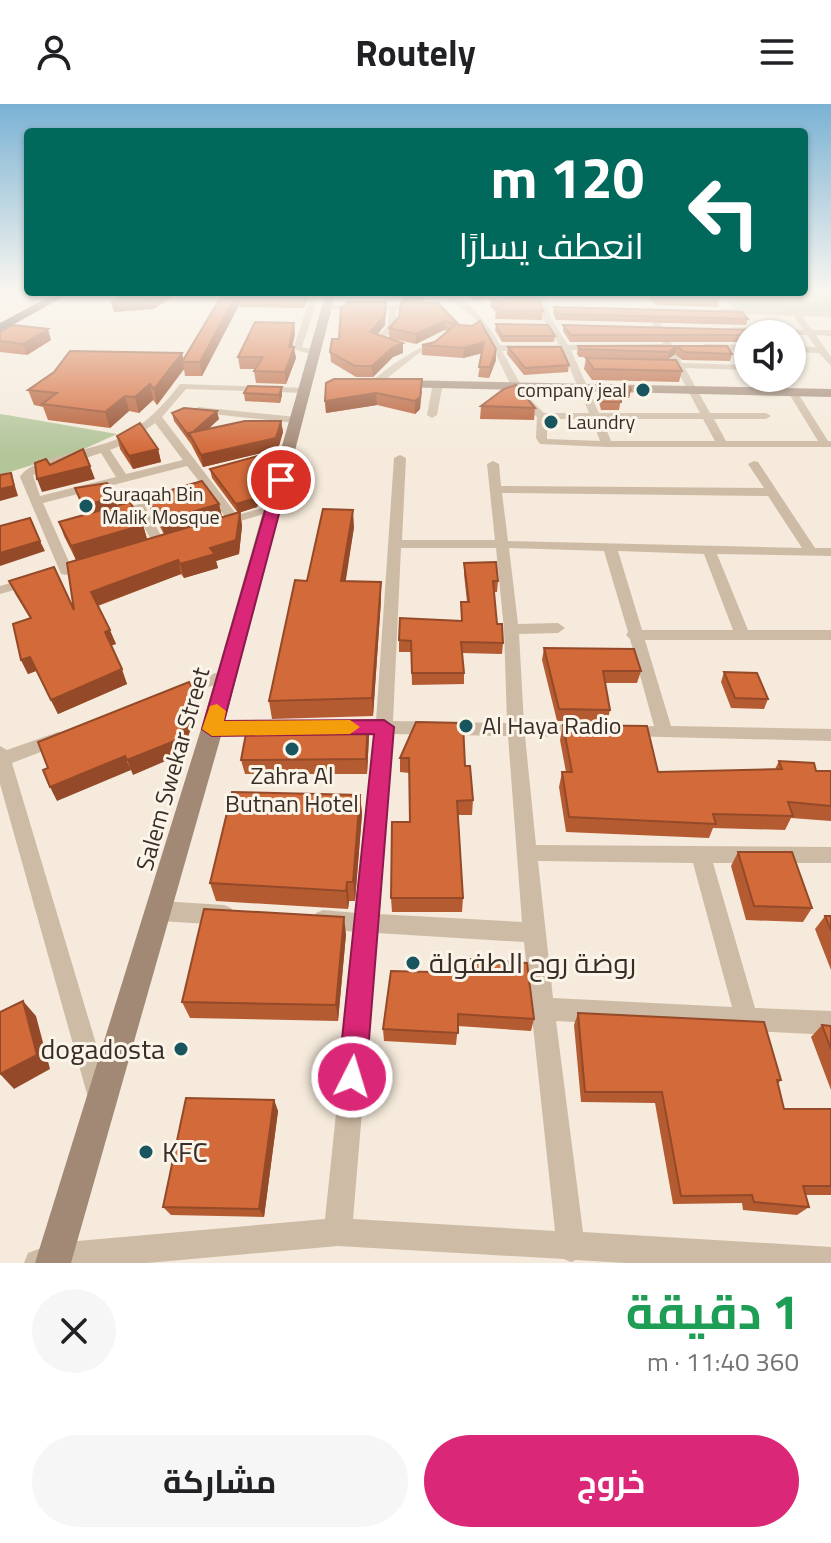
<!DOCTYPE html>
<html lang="ar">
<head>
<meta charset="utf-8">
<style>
	body { margin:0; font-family:"Titillium Web",Cairo,sans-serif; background:#f6f6f6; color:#202124; direction:rtl; height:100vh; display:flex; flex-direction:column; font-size:30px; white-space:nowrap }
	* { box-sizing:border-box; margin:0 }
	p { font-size:26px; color:#757577 }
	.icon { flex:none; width:44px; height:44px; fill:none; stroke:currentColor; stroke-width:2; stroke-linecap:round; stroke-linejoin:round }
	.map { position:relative; height:1159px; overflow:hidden; direction:ltr }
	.drawer { display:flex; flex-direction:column; background:#fff; flex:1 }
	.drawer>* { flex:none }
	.hud { position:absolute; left:24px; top:24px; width:784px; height:168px; border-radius:8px; box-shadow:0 2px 6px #0004; direction:rtl; background:#00695c; color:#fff; overflow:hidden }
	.fabs { position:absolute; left:734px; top:216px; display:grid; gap:16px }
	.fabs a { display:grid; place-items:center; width:72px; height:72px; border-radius:50%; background:#fff; box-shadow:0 2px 6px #0004; font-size:40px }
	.pin { position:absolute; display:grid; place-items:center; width:68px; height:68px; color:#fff; margin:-34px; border:4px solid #fff; border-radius:50%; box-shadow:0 2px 8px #0007 }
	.me { position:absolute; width:88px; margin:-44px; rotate:5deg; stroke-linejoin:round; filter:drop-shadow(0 0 6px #0008) }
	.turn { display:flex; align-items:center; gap:28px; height:168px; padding:0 32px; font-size:36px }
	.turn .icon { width:104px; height:104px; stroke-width:2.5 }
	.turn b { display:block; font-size:56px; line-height:68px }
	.round { display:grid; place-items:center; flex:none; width:84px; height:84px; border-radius:42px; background:#f6f6f6 }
	.headline { display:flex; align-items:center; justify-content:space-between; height:136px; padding:0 32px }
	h1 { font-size:48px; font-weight:700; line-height:60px; color:#1e9e55 }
	.button { display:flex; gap:16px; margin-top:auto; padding:16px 32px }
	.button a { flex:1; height:92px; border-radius:48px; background:#db2777; color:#fff; font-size:32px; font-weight:700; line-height:92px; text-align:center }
	.button a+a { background:#f6f6f6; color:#202124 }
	header { display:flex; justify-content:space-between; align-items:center; height:104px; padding:0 32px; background:#fff; font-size:36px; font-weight:700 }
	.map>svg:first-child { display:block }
</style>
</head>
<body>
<header><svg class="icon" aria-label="menu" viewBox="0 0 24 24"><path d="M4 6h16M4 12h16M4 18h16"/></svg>Routely<svg class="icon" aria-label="person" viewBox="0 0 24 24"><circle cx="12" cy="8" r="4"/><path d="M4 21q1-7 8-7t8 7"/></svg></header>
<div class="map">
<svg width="831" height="1159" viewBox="0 0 831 1159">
	<rect width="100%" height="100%" fill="#f5eadb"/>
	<path fill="#b3c599" d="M831,187V211L744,208L721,188Z
		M0,310L7,311L117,330L84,345L0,371Z"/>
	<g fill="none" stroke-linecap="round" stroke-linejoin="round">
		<path fill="#cebba5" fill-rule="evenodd" d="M312,188H320L302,243L317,246L318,248L314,251L293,245Z
			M441,188C464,188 490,222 500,241H559L543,214L535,188H543L551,214L568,241L663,240L645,206L652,204L682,259L748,261L747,266L685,264L710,309H766L771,312L766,315H714L726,337H818L788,288L793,285L796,286L828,337H831V343H607L540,340L536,334L537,313C506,288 501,251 480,221C471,207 453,201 441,188ZM562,246L589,309H544L527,292L502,247ZM571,246H666L673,259L660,258L655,261L660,264H676L700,309H599ZM547,315H592L600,337L547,335ZM602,315H703L715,337H611Z
			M716,188H725L745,205L790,207L777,188H785L799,207L831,209V213L802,212L812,226H831V232L816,231L831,253V262L819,249L792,248V242L816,243L807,231L730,228L729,226L733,223L803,226L794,212L718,209L721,205H735Z
			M327,201H420L424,203L420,205H397L396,223L383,236L394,242L390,245L373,237L388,222L389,205H324Z
			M441,233L445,236L444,238L433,246L419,249L376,283L368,281C391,259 414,247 441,233Z
			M706,240L748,241V247L703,245V241Z
			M438,276L443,279L437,311L432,314L427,311L433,279Z
			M180,280L308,284L310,286L305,289L186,285L162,313L237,411L274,401L280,405L221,423L215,419L226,414L206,387L146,404L165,439L159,443L153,439L135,407L112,414L106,410L202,381L187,362L43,399L73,467L66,471L61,470L20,373C31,353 96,346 119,334C144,322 163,302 180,280ZM155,319L183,356L126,370L110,346L129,338ZM101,349L116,373L40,392L33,371Z
			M198,303L296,313L301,316L296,319L194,308L193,306Z
			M400,351L406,354L402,436H495L487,360L493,357L499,360L501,382L764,384L748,360L754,357L758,358L815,444H831V452L717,450L748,526H831V536H645L671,622L831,625V637L624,632L621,628L624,624L654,622L630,535L626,531L628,528L604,447L509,444L518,520L558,519L565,524L558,529L519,530L524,620L582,621L588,623L591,627L588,631L582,633L525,632L536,741L831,743V759H713L755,904L831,907V931L556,917L583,1128L831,1143V1159H625L576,1156L571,1158L564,1155L338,1142L147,1159H24L28,1149L55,1139L325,1115L355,828L316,823L312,816L316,809L323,806L357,809L375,630L344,627L342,623L344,619L376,617L394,354ZM502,389L768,392L802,444L508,437ZM401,444H496L504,525L507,619L393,617ZM618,447L704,450L733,526H642ZM392,630L508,632L522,818L378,810ZM538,757L693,759L732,903L553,894ZM377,829L524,838L555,1127L353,1115Z
			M31,473L36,474L38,477L36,480L0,490V482Z
			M227,565L233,566L235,570L233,574L174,596L166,590L168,586Z
			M266,618L272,620L274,624L272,628L266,630L212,631L206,629L204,625L206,621L212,619Z
			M58,628L64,629L67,634L64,639L12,659L111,990L108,999L99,1002L90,999L87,990L0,680V642L7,646Z
			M160,797L224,801L231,804L235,811L231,818L224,821L160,817L153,814L150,807L153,800Z"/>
		<path fill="#a28976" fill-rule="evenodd" d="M326,188H336L223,625L71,1159H35L201,625Z
			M398,276L831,285V293L394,283L392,280Z"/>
		<path fill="#5b493d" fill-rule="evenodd" d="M58,188H72L0,228V219Z"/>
	</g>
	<path fill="#b55b32" d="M224,188H311L304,204L238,203L202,272H185L184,265L157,301L153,296L139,309L129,307L110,324L48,316L43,303L34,301L28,286L182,249L184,256Z
		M402,188H424V197H402Z
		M456,188H507L476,197Z
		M645,188H716L720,193L718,203L655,201Z
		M491,195L543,207L542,216L495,215L496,206L491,204Z
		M386,198L385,221L377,231L389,234V224L399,213L401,198L459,221L496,256L489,274L478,273L482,249L463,254L422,251V241L435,238L447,227L444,226L416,240L389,234L403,239V249L393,253L373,273H356L331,258L330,248L339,235L346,202Z
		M554,203L748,215L746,221L556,216L553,209Z
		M496,220L555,232L554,238H502L495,226Z
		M563,221L748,230V238H570L563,227Z
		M0,228L51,236L27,251L0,248Z
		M295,230L292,243L296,254L286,280L256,279L254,267L256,265H240L238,253Z
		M578,242H727L732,250L730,257L682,256L675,250L667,256L579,253L577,250Z
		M508,243L569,261L568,268L524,271L507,250Z
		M586,254L682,267L679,278L592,276L584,265Z
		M326,279L422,287L420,305L415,310L377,301L326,309L325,297Z
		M598,282L631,286L629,294L621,295L619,306H601L597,290Z
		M282,283V291L280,299L245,297L244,289Z
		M481,302L535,304L534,316L480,315Z
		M172,309L219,315L208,325L281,317L283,328L278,345L203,363L191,340L174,317Z
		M117,332L158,345L161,358L133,365L120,345Z
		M272,352L273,361L257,403L238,409L212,374L210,365Z
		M75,384L115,393L117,402L143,421L147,435L76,456L64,432L59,418L85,411Z
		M147,393L219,400L222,413L164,430L151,407Z
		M240,408L242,422L239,450L216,457L218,464L184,474L181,470L98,502L116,540L111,541L127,580L58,610L36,567L28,570L21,556L30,514L16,491L9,477L74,506Z
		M354,423L345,477L381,496L373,612L272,615L269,597L307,477Z
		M464,459L498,477L497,488H494L497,520L503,539L502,550L462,549L464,569V580L412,581L411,548H399V536L461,517V498H467L464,470Z
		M544,544L641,567L637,579H605L610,606L607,618L557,617L542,556Z
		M724,568L768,595L764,605L731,604L721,578Z
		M368,617L369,632L367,670H245L241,656Z
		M416,618L465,662L473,696L472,711H458L463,794L462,808H392L391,794L410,718L409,669L400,668V654Z
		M563,621L658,668L775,665L779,657L816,667H831V717L791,714L785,726L713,724L709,734L566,728L559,683L562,668H566L560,636Z
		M360,691L362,710L355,797H349L348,805L216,797L210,779Z
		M738,748L812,804L803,818L746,816L731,762Z
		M825,812H831V866L815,825Z
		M346,830L338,917L190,914L182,898Z
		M471,855L534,915L531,927L458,922L456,941L384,937L383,925L469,869Z
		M578,909L781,976L778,980L784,1005H831V1091H806L809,1103L797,1111L743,1106L742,1099L673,1100L655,999L581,998L574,921Z
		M822,921L831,922V986L811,933Z
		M274,996L278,1007L264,1113L171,1111L163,1103Z"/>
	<path fill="#944a29" d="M162,188H180L154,205L114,208L111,198Z
		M304,188H311L304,204L302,191Z
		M476,188H507L476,197Z
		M236,191L238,203L202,272L200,258Z
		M386,198L385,221L370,239V228Z
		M445,217L444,226L416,240V230Z
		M294,219L295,230L290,254L289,243Z
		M48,225L51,236L27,251L23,240Z
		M484,238L483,249L463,254L464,244Z
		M403,239V249L393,253L373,273L372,262L393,243Z
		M677,242L675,250L667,256L669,248Z
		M294,243L296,254L286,280L285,268Z
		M496,245V256L489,274L490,263Z
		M182,249L184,265L157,301L154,285Z
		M422,275L420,305L415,310V297Z
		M150,280L153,296L139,309L135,293Z
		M282,283V291L280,299L279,291Z
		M631,286L629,294L619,295L621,287Z
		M376,289L377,301L326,309L325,297Z
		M125,292L129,307L110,324L105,308Z
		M217,307L219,315L194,338L190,331Z
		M281,317L283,328L278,345L203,363L201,351Z
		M158,345L161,358L133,365L129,352Z
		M272,352L273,361L257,403L238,409L236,400Z
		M90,362L95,375L42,388L37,375Z
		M11,369L18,392L0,397V385Z
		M115,393L117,402L86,412L83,402Z
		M219,400L222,413L164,430L161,417Z
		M353,406L354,423L343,495L341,477Z
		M240,408L242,422L239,450L216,457L218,464L184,474L180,460L210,444Z
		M143,421L147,435L76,456L71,442Z
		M40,437L45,447L0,462V449Z
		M178,456L181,470L96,502L91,488Z
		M381,478V496L373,612L372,594Z
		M110,526L116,540L110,542L105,528Z
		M30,553L36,567L28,570L21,556Z
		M122,565L127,580L58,610L51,596Z
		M195,588L199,602L182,650L133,671L127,656Z
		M368,617L369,632L367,670L366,655Z
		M125,652L131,666L57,697L50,683Z
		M360,691L362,710L355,797L353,778Z
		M347,778L349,797L348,805L346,787Z
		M344,813L346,830L338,917L336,901Z
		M23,897L36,912L50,965L14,985L0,970Z
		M274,996L278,1007L264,1113L259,1105Z"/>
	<path fill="#d36a3a" stroke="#944a29" stroke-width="2" d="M128,188H162L152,195L111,198Z
		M224,188H304L302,191H236L200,258H182Z
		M510,188H525L539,196L543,207L496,206L504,200L491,195Z
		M654,188H716L720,193L656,192Z
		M346,198H386L385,211L370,228L403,239L393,243L372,262H355L330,248L332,235H339L341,203L346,202Z
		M401,198L438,199L459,221L472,222L480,217L496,245L490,263H479L484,238L464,244L422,241L435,238L456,220L445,217L416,230L389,224L399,213Z
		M554,203L742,208L748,215L557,210Z
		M255,218L294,219L289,243H294L285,268L254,267L263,253H238Z
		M496,220L548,221L555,232H502Z
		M13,221L48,225L23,240L0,237V228Z
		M563,221L753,226L755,230H748V231H571Z
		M578,242H727L732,250L684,248L677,242L669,248L580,245Z
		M508,243H561L569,261L525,264Z
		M70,247L182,249L154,285L150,280L135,293L125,292L105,308L42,300L57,289L28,286L54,268Z
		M586,254L676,256L682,267L594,265Z
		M334,275H422L420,293L415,297L376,289L325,297L326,279Z
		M516,281L535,304L481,302L504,285Z
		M248,282L282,283L279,291L244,289Z
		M598,282L630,283L631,286L621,287V298H602Z
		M184,304L217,307L193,328L189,329V332L172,309Z
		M245,317H281L276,334L201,351L189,329Z
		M140,319L158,345L129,352L117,332Z
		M83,345L90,362L37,375L35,359L46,355L50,361Z
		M269,349L272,352L256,394L236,400L210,365Z
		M11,369L14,382L0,385V371Z
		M202,377L219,400L161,417L147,393Z
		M107,379L115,393L83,402L75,384Z
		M130,398L143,421L71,442L59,418Z
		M323,405L353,406L341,477L381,478L372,594L269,597L295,476L307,477Z
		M240,408L236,436L210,444L215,450L180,460L178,456L91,488L110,526L105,528L122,565L51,596L30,553L21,556L13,520L31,514L9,477L54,463L74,506L67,459Z
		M30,414L40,437L0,449V422Z
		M496,458L498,477H493L497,520H502L503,539L461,538L464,569H412L411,537L399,536L400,514L462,517L461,498H469L464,459Z
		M544,544L634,545L641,567H603L610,606L559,605Z
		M724,568L757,569L768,595L735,594Z
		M189,578L195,588L177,636L127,656L125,652L50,683L43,666L48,664L38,638Z
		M368,617L366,655L241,656L248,619Z
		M416,618L463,619L465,662H470L473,696L457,697L463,794H391L392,718H410L409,654H400Z
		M563,621L647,622L658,668L782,665L779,657L814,659L816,667H831V702L788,698L793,712L713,710L716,720L569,713L562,668H572Z
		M232,688L360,691L353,778H347L346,787L210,779Z
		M738,748H792L812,804L754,802Z
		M204,805L344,813L336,901L182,898Z
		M825,812H831V826Z
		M471,855L527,859L534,915L458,910V929L383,925L391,867L471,869Z
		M23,897L37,951L0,970V908Z
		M578,909L764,918L781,976H777L784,1005H831V1082H803L809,1103L754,1098L752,1091L681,1092L662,988H585Z
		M822,921L831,922V945Z
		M186,994L274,996L259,1105L163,1103Z"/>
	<linearGradient id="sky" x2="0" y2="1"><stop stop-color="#7ab2d4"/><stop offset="0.54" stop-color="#faf6ef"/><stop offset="1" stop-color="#faf6ef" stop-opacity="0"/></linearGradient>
	<rect width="831" height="349" fill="url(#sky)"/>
	<path fill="#db2777" stroke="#8e194d" stroke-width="2" d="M281,372L288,376L224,617L384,616L394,623L366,973L362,983L352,987L343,983L338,973L374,630L212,632L202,625L274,376Z"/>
	<path fill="#f59e0b" d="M217,600L226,607L224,617L350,616L360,623L350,630L212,632L202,625L210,602Z"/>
	<g fill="#18555f" stroke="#fbf4e8" stroke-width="3">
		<circle cx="643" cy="286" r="8"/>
		<circle cx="551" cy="318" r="8"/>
		<circle cx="86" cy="402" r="8"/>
		<circle cx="466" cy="622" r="8"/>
		<circle cx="292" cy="645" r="8"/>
		<circle cx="413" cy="859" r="8"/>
		<circle cx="181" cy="945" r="8"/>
		<circle cx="146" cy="1048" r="8"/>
	</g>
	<g text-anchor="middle" stroke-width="6" stroke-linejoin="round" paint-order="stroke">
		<g font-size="20" fill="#392e27" stroke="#fbf4e8" text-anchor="start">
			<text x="627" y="293" text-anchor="end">company jeal</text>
			<text x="567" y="325">Laundry</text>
			<text x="102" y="397">Suraqah Bin<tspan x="102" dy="23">Malik Mosque</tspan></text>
		</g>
		<g font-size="24" fill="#392e27" stroke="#fbf4e8" text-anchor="start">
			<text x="482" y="630">Al Haya Radio</text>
			<text x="292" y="680" text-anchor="middle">Zahra Al<tspan x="292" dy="28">Butnan Hotel</tspan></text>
		</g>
		<g font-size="24" fill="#392e27" stroke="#fbf4e8">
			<text transform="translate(173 665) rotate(-74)" y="8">Salem Swekar Street</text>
		</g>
		<g font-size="28" fill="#392e27" stroke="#fbf4e8" text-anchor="start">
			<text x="429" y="869">روضة روح الطفولة</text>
			<text x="165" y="955" text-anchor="end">dogadosta</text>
			<text x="162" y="1058">KFC</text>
		</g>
	</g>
</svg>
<div class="fabs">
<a><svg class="icon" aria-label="sound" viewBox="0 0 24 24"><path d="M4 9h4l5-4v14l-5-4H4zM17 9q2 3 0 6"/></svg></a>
</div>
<div class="pin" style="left:281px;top:376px;background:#d93025"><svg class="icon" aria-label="arrive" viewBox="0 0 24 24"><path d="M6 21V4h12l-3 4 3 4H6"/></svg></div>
<svg class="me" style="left:352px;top:973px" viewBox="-20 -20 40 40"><circle r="17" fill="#db2777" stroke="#fff" stroke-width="3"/><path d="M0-11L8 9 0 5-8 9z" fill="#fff"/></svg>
<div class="hud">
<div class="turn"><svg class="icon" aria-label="left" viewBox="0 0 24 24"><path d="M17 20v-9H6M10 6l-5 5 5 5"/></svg><div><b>120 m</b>انعطف يسارًا</div></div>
</div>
</div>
<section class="drawer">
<div class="headline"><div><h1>1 دقيقة</h1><p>360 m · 11:40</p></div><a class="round"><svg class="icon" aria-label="close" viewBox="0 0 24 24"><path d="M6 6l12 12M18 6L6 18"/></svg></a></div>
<div class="button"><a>خروج</a><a>مشاركة</a></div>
</section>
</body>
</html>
